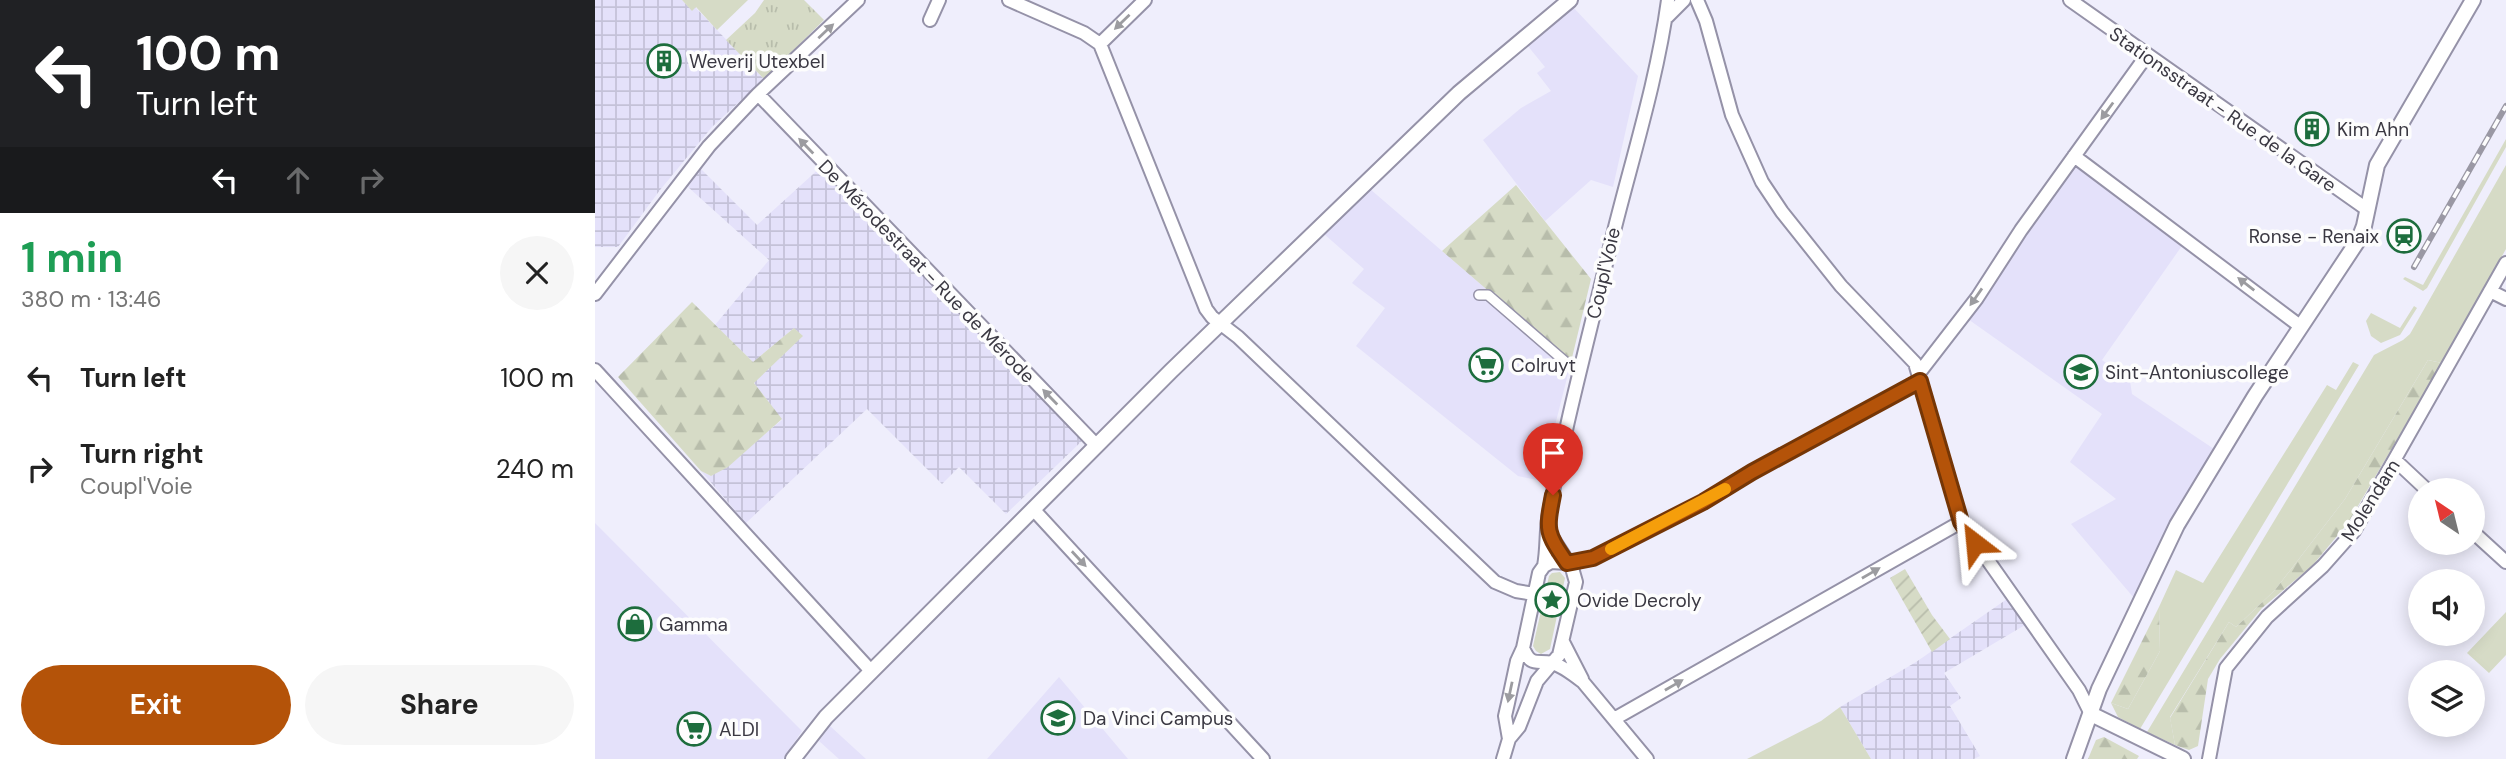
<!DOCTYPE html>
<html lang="en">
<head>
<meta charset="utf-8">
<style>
	body { margin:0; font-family:"DM Sans",sans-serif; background:#f6f6f6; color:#222; height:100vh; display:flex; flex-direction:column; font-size:26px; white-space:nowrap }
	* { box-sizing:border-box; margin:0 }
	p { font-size:23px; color:#767676 }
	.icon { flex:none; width:38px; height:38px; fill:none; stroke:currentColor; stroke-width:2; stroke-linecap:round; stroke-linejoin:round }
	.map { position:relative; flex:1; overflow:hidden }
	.drawer { display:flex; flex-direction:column; background:#fff; width:595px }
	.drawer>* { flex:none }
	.top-card { background:#202124; color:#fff; overflow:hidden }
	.needle { width:46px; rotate:325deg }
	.buttons { position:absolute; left:1813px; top:478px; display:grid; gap:14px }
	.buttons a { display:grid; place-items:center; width:77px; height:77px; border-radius:50%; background:#fff; box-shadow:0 4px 18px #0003; font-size:35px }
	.pin { position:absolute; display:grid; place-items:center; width:60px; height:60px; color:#fff; margin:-72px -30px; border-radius:50% 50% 50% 0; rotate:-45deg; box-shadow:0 0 7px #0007 }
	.pin .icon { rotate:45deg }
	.me { position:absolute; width:77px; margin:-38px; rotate:331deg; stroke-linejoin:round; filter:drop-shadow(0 0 5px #0008) }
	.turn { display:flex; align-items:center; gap:24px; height:147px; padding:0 21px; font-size:32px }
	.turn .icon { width:91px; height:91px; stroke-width:2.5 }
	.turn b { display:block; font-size:49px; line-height:60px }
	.lanes { display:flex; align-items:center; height:66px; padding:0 21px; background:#0003; justify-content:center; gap:35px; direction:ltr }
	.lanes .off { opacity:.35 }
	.round { display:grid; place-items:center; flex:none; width:74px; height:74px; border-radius:37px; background:#f6f6f6 }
	.headline { display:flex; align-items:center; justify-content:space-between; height:119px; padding:0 21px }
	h1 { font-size:42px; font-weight:700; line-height:52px; color:#1e9e55 }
	.cta { display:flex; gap:14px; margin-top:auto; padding:14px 21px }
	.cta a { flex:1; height:80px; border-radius:42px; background:#b45309; color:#fff; font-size:28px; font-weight:700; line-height:80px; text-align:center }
	.cta a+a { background:#f6f6f6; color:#222 }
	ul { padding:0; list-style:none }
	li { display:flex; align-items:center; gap:21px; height:91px; padding:0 21px }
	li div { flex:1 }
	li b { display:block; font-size:26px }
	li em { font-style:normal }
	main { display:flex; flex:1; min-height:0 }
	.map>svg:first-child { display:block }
</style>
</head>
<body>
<main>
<section class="drawer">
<div class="top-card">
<div class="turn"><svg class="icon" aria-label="left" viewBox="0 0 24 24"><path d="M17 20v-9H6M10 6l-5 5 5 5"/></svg><div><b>100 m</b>Turn left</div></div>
<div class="lanes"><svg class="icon" aria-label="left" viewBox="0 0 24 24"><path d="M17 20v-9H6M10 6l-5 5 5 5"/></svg><svg class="icon off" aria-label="ahead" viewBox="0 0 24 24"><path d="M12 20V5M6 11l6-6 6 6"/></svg><svg class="icon off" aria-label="right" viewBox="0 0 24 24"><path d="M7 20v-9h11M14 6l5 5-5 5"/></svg></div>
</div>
<div class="headline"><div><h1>1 min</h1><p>380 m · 13:46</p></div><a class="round"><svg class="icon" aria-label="close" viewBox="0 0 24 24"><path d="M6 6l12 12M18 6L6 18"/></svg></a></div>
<ul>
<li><svg class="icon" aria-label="left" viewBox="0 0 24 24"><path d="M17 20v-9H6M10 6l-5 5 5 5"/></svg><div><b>Turn left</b></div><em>100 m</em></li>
<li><svg class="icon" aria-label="right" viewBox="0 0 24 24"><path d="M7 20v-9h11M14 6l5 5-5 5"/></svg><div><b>Turn right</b><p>Coupl'Voie</p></div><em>240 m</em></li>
</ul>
<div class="cta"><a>Exit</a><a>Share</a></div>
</section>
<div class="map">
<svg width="1911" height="759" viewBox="0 0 1911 759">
	<defs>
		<pattern id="industrial-grid" width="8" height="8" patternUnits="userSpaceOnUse" patternTransform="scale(1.75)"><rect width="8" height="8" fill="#e4e1fa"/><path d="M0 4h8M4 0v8" fill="none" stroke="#c4c2d8"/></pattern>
		<pattern id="forest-firs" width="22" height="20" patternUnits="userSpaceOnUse" patternTransform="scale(1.75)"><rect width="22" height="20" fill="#d6dbc6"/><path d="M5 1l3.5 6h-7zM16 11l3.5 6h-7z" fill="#b8bdab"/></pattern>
		<pattern id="park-tufts" width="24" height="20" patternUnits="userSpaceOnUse" patternTransform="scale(1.75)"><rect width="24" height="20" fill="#d6dbc6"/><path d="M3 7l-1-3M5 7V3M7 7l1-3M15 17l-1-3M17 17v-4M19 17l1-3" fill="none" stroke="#b8bdab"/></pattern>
		<pattern id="garden-furrows" width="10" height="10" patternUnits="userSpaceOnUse" patternTransform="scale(1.75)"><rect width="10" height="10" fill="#d6dbc6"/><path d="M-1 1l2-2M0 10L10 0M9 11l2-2" fill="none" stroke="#b8bdab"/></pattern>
	</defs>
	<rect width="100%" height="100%" fill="#efeefc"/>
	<path fill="#e4e1fa" d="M977,6L1043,76L1018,187L996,180L950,221L888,140L926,108L956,91L942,73L950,67L932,45Z
		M1478,161L1591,240L1507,360L1535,381L1537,394L1619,449L1576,524L1539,598L1476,524L1521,499L1475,462L1507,414L1370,317Z
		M775,189L976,362L946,481L923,476L761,346L790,308L757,283L769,269L729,234Z
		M0,523L207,731L188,759H0Z
		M464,677L533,759H392Z
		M235,726L271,759H244L224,741Z"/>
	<path fill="url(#industrial-grid)" d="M0,0H87L97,10L100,7L169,79L117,127L65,190L23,247H0Z
		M227,166L490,438L411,514L364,467L347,484L272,409L151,523L106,471L116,476L187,420L159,383L199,328L158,362L120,325L174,260L93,187L106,169L162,225Z
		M1412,599L1430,625L1349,673L1366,698L1355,706L1385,756L1379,759H1276L1245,707L1321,662Z"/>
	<path fill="#d6dbc6" d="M87,0H153L122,30L101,7L97,11Z
		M1911,139V147L1832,288L1828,291L1808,279L1810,277L1828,285Z
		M1911,165V249L1847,363L1833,360L1750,499L1680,590L1641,627L1634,622L1575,717L1580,745L1552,732L1779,355L1808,340L1815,334Z
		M1819,306L1822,308L1805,335L1786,343L1776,336L1771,321L1776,313L1805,328Z
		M1758,362L1764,365L1545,729L1523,717L1516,703L1533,709L1565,651L1564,607L1581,570L1608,583L1732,385L1741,390Z
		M965,572L970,578L955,649L946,654L941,651L938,646L954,576L957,573Z
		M1911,612V655L1894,673L1872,653Z
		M1245,707L1276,759H1152L1226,721Z"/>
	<path fill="url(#forest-firs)" d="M921,185L996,279L976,362L847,251Z
		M97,302L158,362L199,328L208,336L159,383L187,419L133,467L116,476L106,471L23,377Z
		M1833,360L1847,363L1753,523L1717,566L1667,608L1625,659L1613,679L1603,746L1594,750L1580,745L1575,718L1634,622L1641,627L1680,590L1750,499Z
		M1564,607L1565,651L1533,709L1516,703Z
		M1509,737L1544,756L1542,759H1493L1501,740Z"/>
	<path fill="url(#park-tufts)" d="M169,0H209L229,20L169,79L131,40L160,13Z"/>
	<path fill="url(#garden-furrows)" d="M1310,569L1337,615L1355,639L1337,652L1295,578Z"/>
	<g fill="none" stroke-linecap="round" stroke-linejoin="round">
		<defs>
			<path id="pedestrian" d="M884,295H893L974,365L986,368"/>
			<path id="minor" d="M414,0L489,33L505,44L611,309L617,317L643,337L900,582L921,591L939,594
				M1102,0L1111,21L1137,115L1167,182L1187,212L1246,286L1320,363L1366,522L1484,690L1496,714
				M1475,0L1773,210
				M1072,17L1089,0
				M335,20L344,0
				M505,44L550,0
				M163,94L502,446
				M1479,156L1705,326
				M1895,291L1911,299
				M0,294L114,146L163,94L263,0
				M0,370L276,671
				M1324,373L1382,298L1426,230L1552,55
				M1800,460L1832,490
				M438,509L668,759
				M1878,532L1911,562
				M949,566C952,550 951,535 953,519C968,433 991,348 1011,264C1031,177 1061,89 1073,0
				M968,642L987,679
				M928,648C936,667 941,660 957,663C968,666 979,675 988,682L1052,759
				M1019,719L1366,522
				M914,739L910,716L913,703L922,661L928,648L944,573L949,566L956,562L972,563L998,558L1108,502L1157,472L1325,381
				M908,759L914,739L924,727L942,681L964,655L981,582L977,568L953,531
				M1614,759L1631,668L1672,617L1728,566L1759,531L1911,263"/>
			<path id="tertiary" d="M1496,714L1588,759
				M198,759L231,717L576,371L864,93L975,0
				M1479,759L1504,689L1582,525L1660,396L1764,239L1769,226L1782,165L1878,0"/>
		</defs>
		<use href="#pedestrian" stroke="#9592a8" stroke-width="12"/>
		<use href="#minor" stroke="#9592a8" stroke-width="16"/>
		<use href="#tertiary" stroke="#9592a8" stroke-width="18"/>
		<use href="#pedestrian" stroke="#fff" stroke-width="9"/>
		<use href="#minor" stroke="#fff" stroke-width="12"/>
		<use href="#tertiary" stroke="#fff" stroke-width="14"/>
		<defs>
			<path id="rail" d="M1819,267L1911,106"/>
		</defs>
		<use href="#rail" stroke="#9a98a4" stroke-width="6"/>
		<use href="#rail" stroke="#fdfdfd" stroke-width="3.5" stroke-dasharray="10" stroke-linecap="butt"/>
	</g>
	<defs><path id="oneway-solid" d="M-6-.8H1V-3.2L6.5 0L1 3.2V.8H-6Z" transform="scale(1.75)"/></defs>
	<g fill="#9c9ca0">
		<use href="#oneway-solid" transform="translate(527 22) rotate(136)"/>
		<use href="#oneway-solid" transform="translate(231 31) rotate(-43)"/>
		<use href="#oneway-solid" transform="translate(1512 111) rotate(126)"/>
		<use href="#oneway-solid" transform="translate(211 146) rotate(-134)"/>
		<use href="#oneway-solid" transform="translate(1651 284) rotate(-142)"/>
		<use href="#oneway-solid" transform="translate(1381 297) rotate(125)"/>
		<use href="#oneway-solid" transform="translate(455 397) rotate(-134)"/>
		<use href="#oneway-solid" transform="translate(484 559) rotate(47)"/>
		<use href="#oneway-solid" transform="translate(1276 573) rotate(-30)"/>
		<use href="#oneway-solid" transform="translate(1079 685) rotate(-30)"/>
		<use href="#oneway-solid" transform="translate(915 692) rotate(102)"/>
	</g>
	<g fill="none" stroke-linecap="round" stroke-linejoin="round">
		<defs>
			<path id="route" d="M958,495C951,531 951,532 972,563L998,558L1108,502L1157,472L1325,381L1366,522L1380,543"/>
		</defs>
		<use href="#route" stroke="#753606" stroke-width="18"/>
		<use href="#route" stroke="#b45309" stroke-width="12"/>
		<path stroke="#f59e0b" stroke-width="12" d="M1016,549L1130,489"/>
	</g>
	<defs>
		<symbol id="building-ring" viewBox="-11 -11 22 22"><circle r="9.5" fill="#fdfdfd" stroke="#1d6d3d" stroke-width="1.5"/><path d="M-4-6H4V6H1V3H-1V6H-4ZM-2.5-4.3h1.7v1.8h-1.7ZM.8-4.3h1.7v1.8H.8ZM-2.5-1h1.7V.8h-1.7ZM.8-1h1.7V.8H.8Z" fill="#1d6d3d"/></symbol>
		<symbol id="station-ring" viewBox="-11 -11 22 22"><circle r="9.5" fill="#fdfdfd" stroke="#1d6d3d" stroke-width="1.5"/><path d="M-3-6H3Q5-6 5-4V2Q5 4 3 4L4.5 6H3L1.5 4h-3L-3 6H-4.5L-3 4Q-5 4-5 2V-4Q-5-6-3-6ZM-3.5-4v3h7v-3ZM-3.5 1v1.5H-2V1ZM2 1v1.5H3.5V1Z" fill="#1d6d3d"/></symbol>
		<symbol id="supermarket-ring" viewBox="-11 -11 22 22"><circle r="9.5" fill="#fdfdfd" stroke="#1d6d3d" stroke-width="1.5"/><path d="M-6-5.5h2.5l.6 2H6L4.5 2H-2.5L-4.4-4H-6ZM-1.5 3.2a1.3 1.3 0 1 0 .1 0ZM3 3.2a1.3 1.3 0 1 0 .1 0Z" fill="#1d6d3d"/></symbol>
		<symbol id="school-ring" viewBox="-11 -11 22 22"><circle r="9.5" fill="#fdfdfd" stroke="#1d6d3d" stroke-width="1.5"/><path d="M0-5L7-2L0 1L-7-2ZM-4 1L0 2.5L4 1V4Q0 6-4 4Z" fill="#1d6d3d"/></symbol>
		<symbol id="sight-ring" viewBox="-11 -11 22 22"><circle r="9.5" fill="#fdfdfd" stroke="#1d6d3d" stroke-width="1.5"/><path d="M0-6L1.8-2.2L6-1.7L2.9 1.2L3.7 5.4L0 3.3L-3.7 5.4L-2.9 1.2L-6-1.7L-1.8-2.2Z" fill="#1d6d3d"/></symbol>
		<symbol id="shop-ring" viewBox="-11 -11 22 22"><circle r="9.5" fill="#fdfdfd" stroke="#1d6d3d" stroke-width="1.5"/><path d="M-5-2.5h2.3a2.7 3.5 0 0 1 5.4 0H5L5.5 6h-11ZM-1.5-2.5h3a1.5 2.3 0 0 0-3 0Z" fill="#1d6d3d"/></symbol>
	</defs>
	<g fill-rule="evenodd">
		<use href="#building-ring" x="50" y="42" width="38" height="38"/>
		<use href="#building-ring" x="1698" y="110" width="38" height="38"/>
		<use href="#station-ring" x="1790" y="217" width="38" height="38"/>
		<use href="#supermarket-ring" x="872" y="346" width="38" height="38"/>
		<use href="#school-ring" x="1467" y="353" width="38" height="38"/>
		<use href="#sight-ring" x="938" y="581" width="38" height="38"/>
		<use href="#shop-ring" x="21" y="605" width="38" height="38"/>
		<use href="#school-ring" x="444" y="699" width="38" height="38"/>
		<use href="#supermarket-ring" x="80" y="710" width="38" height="38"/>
	</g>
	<g text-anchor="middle" stroke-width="7" stroke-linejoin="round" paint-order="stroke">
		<g font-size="19" fill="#3a3842" stroke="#fdfdfd" text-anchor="start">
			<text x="94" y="68">Weverij Utexbel</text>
			<text x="1742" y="136">Kim Ahn</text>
			<text x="1784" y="243" text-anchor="end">Ronse - Renaix</text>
			<text x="916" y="372">Colruyt</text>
			<text x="1510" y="379">Sint-Antoniuscollege</text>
			<text x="982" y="607">Ovide Decroly</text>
			<text x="64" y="631">Gamma</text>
			<text x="488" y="725">Da Vinci Campus</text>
			<text x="124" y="736">ALDI</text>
		</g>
		<g font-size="19" fill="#3a3842" stroke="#fdfdfd">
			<text transform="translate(1628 109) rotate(35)" y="7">Stationsstraat - Rue de la Gare</text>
			<text transform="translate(332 271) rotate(46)" y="7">De Mérodestraat - Rue de Mérode</text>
			<text transform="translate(1008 273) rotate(-77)" y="7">Coupl'Voie</text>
			<text transform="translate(1775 500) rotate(-58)" y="7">Molendam</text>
		</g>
	</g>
</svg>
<div class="buttons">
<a><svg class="needle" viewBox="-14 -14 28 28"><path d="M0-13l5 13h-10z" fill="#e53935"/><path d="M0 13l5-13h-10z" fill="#767676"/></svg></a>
<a><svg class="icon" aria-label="sound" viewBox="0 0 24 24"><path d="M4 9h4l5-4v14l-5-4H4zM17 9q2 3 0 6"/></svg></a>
<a><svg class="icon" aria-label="layers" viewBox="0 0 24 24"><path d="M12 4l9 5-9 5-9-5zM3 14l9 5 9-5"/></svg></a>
</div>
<div class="pin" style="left:958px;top:495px;background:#d93025"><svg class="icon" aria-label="arrive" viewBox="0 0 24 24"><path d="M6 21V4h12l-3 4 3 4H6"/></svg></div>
<svg class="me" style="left:1380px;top:543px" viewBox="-20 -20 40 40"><path d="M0-17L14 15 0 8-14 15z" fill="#b45309" stroke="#fff" stroke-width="4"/></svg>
</div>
</main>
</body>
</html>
